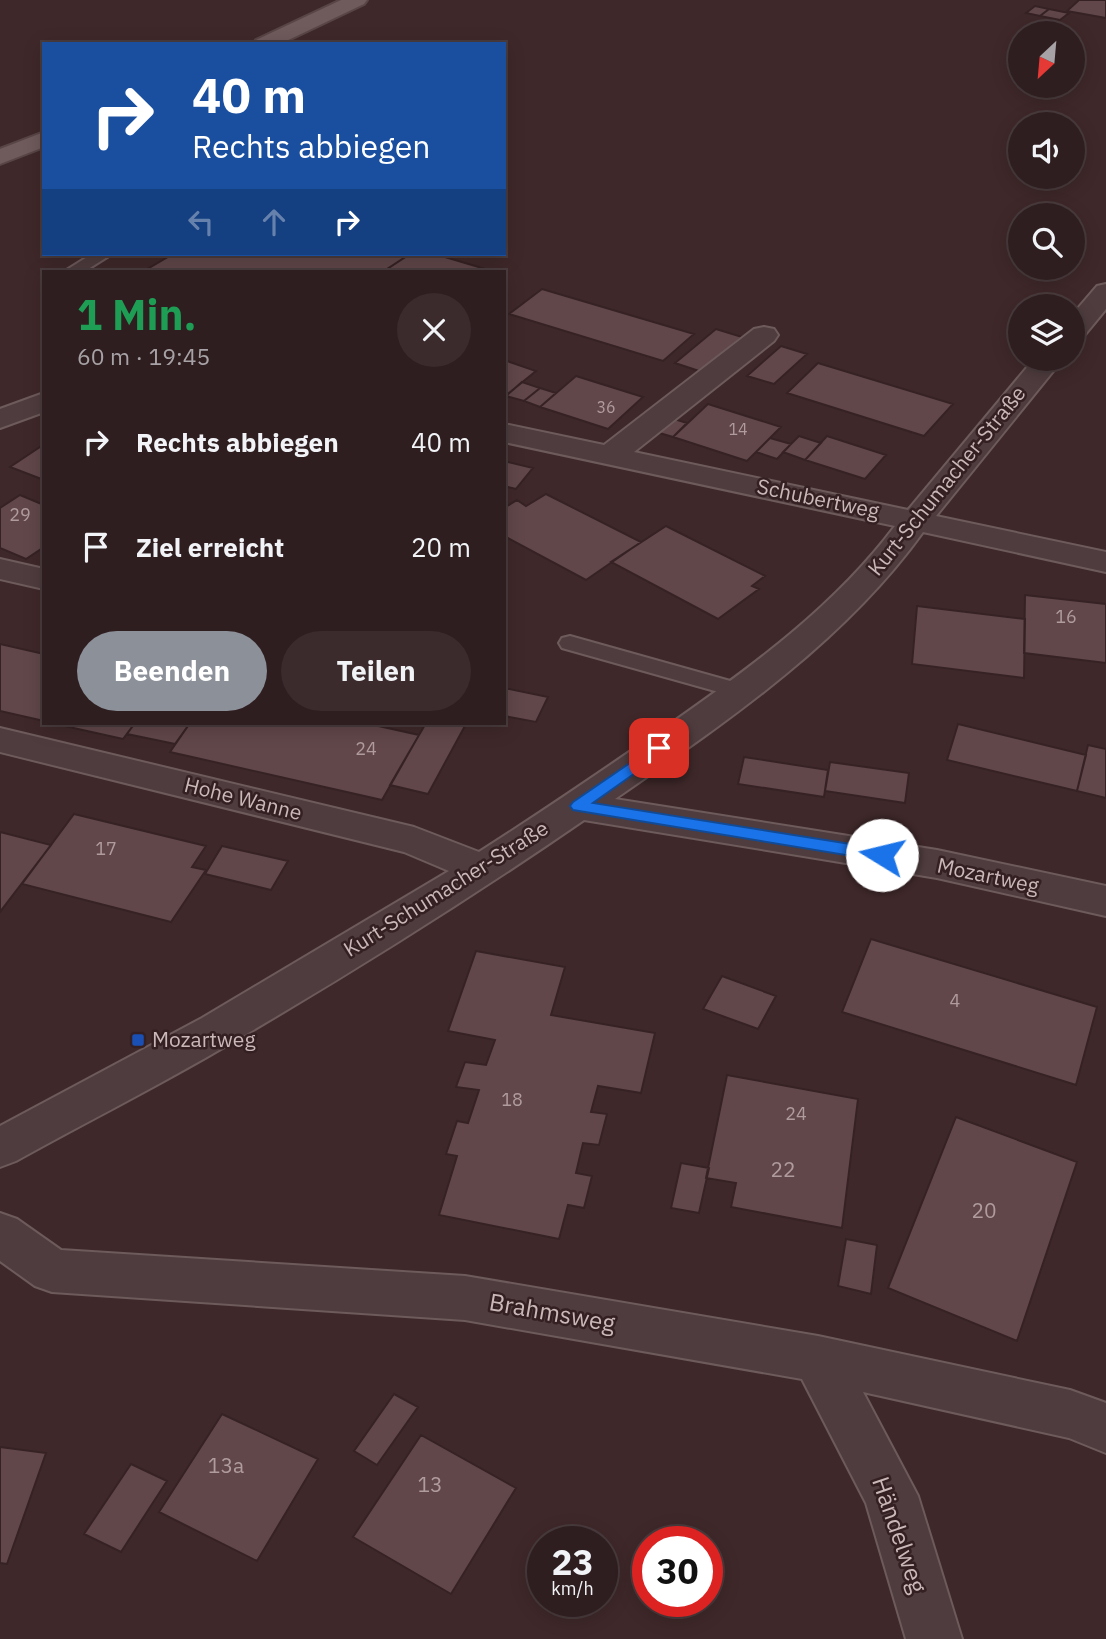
<!DOCTYPE html>
<html lang="de">
<head>
<meta charset="utf-8">
<style>
	body { margin:0; font-family:"IBM Plex Sans",sans-serif; background:#3b2b2d; color:#f1f3f6; height:100vh; display:flex; flex-direction:column; font-size:26px; white-space:nowrap }
	* { box-sizing:border-box; margin:0 }
	p { font-size:23px; color:#a7a2a5 }
	.icon { flex:none; width:38px; height:38px; fill:none; stroke:currentColor; stroke-width:2; stroke-linecap:round; stroke-linejoin:round }
	.map { position:relative; flex:1; overflow:hidden }
	.sheet { position:absolute; left:42px; top:270px; width:464px; height:455px; display:flex; flex-direction:column; background:#2f1e20; border-radius:0px; box-shadow:0 4px 18px #0003,0 0 0 2px #4a3c3e }
	.sheet>* { flex:none }
	.hud { position:absolute; left:42px; top:42px; width:464px; height:214px; border-radius:0px; box-shadow:0 4px 18px #0003,0 0 0 2px #4a3c3e; background:#1a4fa0; color:#fff; overflow:hidden }
	.needle { width:46px; rotate:206deg }
	.controls { position:absolute; left:1008px; top:21px; display:grid; gap:14px }
	.controls a { display:grid; place-items:center; width:77px; height:77px; border-radius:50%; background:#2f1e20; box-shadow:0 4px 18px #0003,0 0 0 2px #4a3c3e; font-size:35px }
	.speed { position:absolute; left:527px; top:1526px; display:flex; gap:14px; font-size:35px; font-weight:700; text-align:center }
	.speed>* { display:grid; place-content:center; width:91px; height:91px; border-radius:50%; background:#2f1e20; box-shadow:0 4px 18px #0003,0 0 0 2px #4a3c3e; line-height:1 }
	.speed small { font-size:18px; font-weight:400 }
	.speed .limit { border:10px solid #d22; background:#fff; color:#111 }
	.pin { position:absolute; display:grid; place-items:center; width:60px; height:60px; color:#fff; margin:-30px; border-radius:14px; box-shadow:0 4px 10px #0006 }
	.me { position:absolute; width:77px; margin:-38px; rotate:279deg; stroke-linejoin:round; filter:drop-shadow(0 0 5px #0008) }
	.turn { display:flex; align-items:center; gap:24px; height:147px; padding:0 35px; font-size:32px }
	.turn .icon { width:91px; height:91px; stroke-width:2.5 }
	.turn b { display:block; font-size:49px; line-height:60px }
	.lanes { display:flex; align-items:center; height:66px; padding:0 35px; background:#0003; justify-content:center; gap:35px; direction:ltr }
	.lanes .off { opacity:.35 }
	.round { display:grid; place-items:center; flex:none; width:74px; height:74px; border-radius:37px; background:#3b2b2d }
	.headline { display:flex; align-items:center; justify-content:space-between; height:119px; padding:0 35px }
	h1 { font-size:42px; font-weight:800; line-height:52px; color:#1e9e55 }
	.primary-button { display:flex; gap:14px; margin-top:auto; padding:14px 35px }
	.primary-button a { flex:1; height:80px; border-radius:42px; background:#8c9099; color:#fff; font-size:28px; font-weight:800; line-height:80px; text-align:center }
	.primary-button a+a { background:#3b2b2d; color:#f1f3f6 }
	ul { padding:0; list-style:none }
	li { display:flex; align-items:center; gap:21px; height:105px; padding:0 35px }
	li div { flex:1 }
	li b { display:block; font-size:26px }
	li em { font-style:normal }
	.map>svg:first-child { display:block }
</style>
</head>
<body>
<div class="map">
<svg width="1106" height="1639" viewBox="0 0 1106 1639">
	<rect width="100%" height="100%" fill="#3f282a"/>
	<path fill="#61474a" stroke="#362224" stroke-width="2" d="M1079,0H1106V18L1067,11Z
		M1035,6L1049,9L1040,16L1026,13Z
		M1049,9L1069,13L1060,20L1040,16Z
		M173,254H410L384,271H144Z
		M410,254H435L492,271H384Z
		M542,289L694,334L663,361L509,314Z
		M716,329L742,337L702,372L675,363Z
		M781,346L807,354L774,384L747,376Z
		M504,360L536,371L504,397Z
		M818,363L953,404L924,436L787,393Z
		M576,376L643,397L608,429L540,407Z
		M522,382L540,388L524,401L506,396Z
		M540,388L556,393L540,407L524,401Z
		M708,404L781,427L747,461L673,437Z
		M671,418L687,423L673,437L656,432Z
		M799,436L821,443L805,460L783,452Z
		M827,436L886,455L865,479L805,460Z
		M770,438L791,444L777,459L756,452Z
		M40,447L44,449V480L10,467Z
		M504,461L533,468L516,489L504,486Z
		M546,494L641,542L586,580L504,536V508L517,500L526,506Z
		M20,495L44,505V547L26,559L0,548V508Z
		M666,526L765,576L752,586L759,589L718,619L611,562Z
		M1025,595L1106,604V663L1024,653Z
		M917,606L1025,619L1024,678L912,664Z
		M0,644L44,654V721L0,711Z
		M504,688L548,697L536,722L504,716Z
		M51,723H135L123,739Z
		M135,723H190L175,744L127,734Z
		M190,723H365L419,735L382,800L170,752Z
		M426,723L466,724L428,794L390,785Z
		M958,724L1086,755L1077,791L947,760Z
		M1088,745L1106,749V798L1077,791Z
		M744,757L828,770L824,797L738,784Z
		M830,762L909,773L905,803L825,791Z
		M74,814L206,846L192,867L206,870L171,922L22,884Z
		M0,832L51,845L0,912Z
		M222,846L288,861L271,890L205,874Z
		M871,939L1097,1007L1076,1085L842,1012Z
		M476,951L565,967L551,1015L655,1033L641,1093L598,1086L591,1112L607,1114L599,1145L583,1143L576,1173L592,1176L584,1208L568,1205L559,1239L439,1215L457,1156L446,1154L457,1121L468,1123L479,1090L456,1087L465,1062L486,1065L495,1040L448,1031Z
		M722,976L776,996L758,1029L703,1009Z
		M727,1075L858,1099L842,1228L731,1207L736,1183L706,1178Z
		M956,1117L1077,1162L1017,1341L888,1288Z
		M681,1163L709,1168L699,1213L671,1208Z
		M846,1239L877,1245L871,1294L838,1286Z
		M394,1394L418,1407L377,1465L354,1451Z
		M222,1414L318,1459L257,1561L159,1512Z
		M421,1435L516,1488L451,1594L353,1537Z
		M0,1447L46,1453L7,1564L0,1563Z
		M131,1464L167,1481L121,1552L84,1534Z"/>
	<g fill="none" stroke-linecap="round" stroke-linejoin="round">
		<defs>
			<path id="service" d="M92,254H112L85,271H65Z
				M570,636L748,686L751,691L748,696L740,698L562,648L559,643L562,638Z"/>
			<path id="minor" d="M1106,284V309L1083,337L1073,339V314L1097,286Z
				M764,327L774,329L778,335L774,341L634,452L908,510L1034,359H1063L936,516L1106,552V572L923,532C843,643 726,722 615,799L937,850L1106,886V916L937,878L584,820C462,904 335,983 207,1057C144,1093 79,1126 16,1161L0,1167V1126L202,1018L449,871L404,852L0,752V728L414,827L479,852C545,810 609,766 673,722C754,665 835,606 895,526L504,442V424L604,445L754,329Z
				M44,393V412L0,428V409Z
				M0,559L44,569V589L0,579Z
				M0,1213L17,1219L61,1250L465,1276L818,1336L1070,1390L1106,1403V1453L1069,1438L863,1392L918,1496L962,1639H906L866,1503L802,1379L465,1320L52,1292L35,1286L0,1261Z"/>
			<path id="primary" d="M341,0H367L364,4L280,44H253L256,40Z
				M44,132V147L0,164V149Z"/>
		</defs>
		<use href="#service" stroke="#6d5a5b" stroke-width="4"/>
		<use href="#minor" stroke="#6d5a5b" stroke-width="4"/>
		<use href="#primary" stroke="#584546" stroke-width="4"/>
		<use href="#service" fill="#4f3c3e" fill-rule="evenodd"/>
		<use href="#minor" fill="#4f3c3e" fill-rule="evenodd"/>
		<use href="#primary" fill="#6f5a5c" fill-rule="evenodd"/>
	</g>
	<path fill="#1a73e8" stroke="#114b97" stroke-width="2" d="M659,743L665,745L667,748L665,752L593,803L882,849L890,855L882,861L573,810L570,806L573,802Z"/>
	<rect fill="#1a4fb4" stroke="#342022" stroke-width="2.5" x="131" y="1033" width="14" height="14" rx="3.5"/>
	<g text-anchor="middle" stroke-width="5" stroke-linejoin="round" paint-order="stroke">
		<g font-size="16" fill="#b09c9d">
			<text x="606" y="413">36</text>
			<text x="738" y="435">14</text>
		</g>
		<g font-size="18" fill="#b09c9d">
			<text x="20" y="521">29</text>
			<text x="1066" y="623">16</text>
			<text x="366" y="755">24</text>
			<text x="106" y="855">17</text>
			<text x="955" y="1007">4</text>
			<text x="512" y="1106">18</text>
			<text x="796" y="1120">24</text>
		</g>
		<g font-size="21" fill="#cab8b9" stroke="#342022">
			<text transform="translate(947 481) rotate(-51)" y="7">Kurt-Schumacher-Straße</text>
			<text transform="translate(818 499) rotate(12)" y="7">Schubertweg</text>
			<text transform="translate(243 799) rotate(14)" y="7">Hohe Wanne</text>
			<text transform="translate(988 876) rotate(12)" y="7">Mozartweg</text>
			<text transform="translate(446 889) rotate(-32)" y="7">Kurt-Schumacher-Straße</text>
		</g>
		<g font-size="21" fill="#cab8b9" stroke="#342022" text-anchor="start">
			<text x="152" y="1047">Mozartweg</text>
		</g>
		<g font-size="21" fill="#b09c9d">
			<text x="783" y="1177">22</text>
			<text x="984" y="1218">20</text>
			<text x="226" y="1473">13a</text>
			<text x="430" y="1492">13</text>
		</g>
		<g font-size="24" fill="#cab8b9" stroke="#342022">
			<text transform="translate(552 1313) rotate(10)" y="8">Brahmsweg</text>
			<text transform="translate(899 1535) rotate(71)" y="8">Händelweg</text>
		</g>
	</g>
</svg>
<div class="controls">
<a><svg class="needle" viewBox="-14 -14 28 28"><path d="M0-13l5 13h-10z" fill="#e53935"/><path d="M0 13l5-13h-10z" fill="#a7a2a5"/></svg></a>
<a><svg class="icon" aria-label="sound" viewBox="0 0 24 24"><path d="M4 9h4l5-4v14l-5-4H4zM17 9q2 3 0 6"/></svg></a>
<a><svg class="icon" aria-label="search" viewBox="0 0 24 24"><circle cx="10" cy="10" r="6"/><path d="M15 15l6 6"/></svg></a>
<a><svg class="icon" aria-label="layers" viewBox="0 0 24 24"><path d="M12 4l9 5-9 5-9-5zM3 14l9 5 9-5"/></svg></a>
</div>
<div class="speed"><div>23<small>km/h</small></div><div class="limit">30</div></div>
<div class="pin" style="left:659px;top:748px;background:#d93025"><svg class="icon" aria-label="arrive" viewBox="0 0 24 24"><path d="M6 21V4h12l-3 4 3 4H6"/></svg></div>
<svg class="me" style="left:882px;top:855px" viewBox="-20 -20 40 40"><circle r="19" fill="#fff"/><path d="M0-13L10 11 0 6-10 11z" fill="#1a73e8"/></svg>
<div class="hud">
<div class="turn"><svg class="icon" aria-label="right" viewBox="0 0 24 24"><path d="M7 20v-9h11M14 6l5 5-5 5"/></svg><div><b>40 m</b>Rechts abbiegen</div></div>
<div class="lanes"><svg class="icon off" aria-label="left" viewBox="0 0 24 24"><path d="M17 20v-9H6M10 6l-5 5 5 5"/></svg><svg class="icon off" aria-label="ahead" viewBox="0 0 24 24"><path d="M12 20V5M6 11l6-6 6 6"/></svg><svg class="icon" aria-label="right" viewBox="0 0 24 24"><path d="M7 20v-9h11M14 6l5 5-5 5"/></svg></div>
</div>
<section class="sheet">
<div class="headline"><div><h1>1 Min.</h1><p>60 m · 19:45</p></div><a class="round"><svg class="icon" aria-label="close" viewBox="0 0 24 24"><path d="M6 6l12 12M18 6L6 18"/></svg></a></div>
<ul>
<li><svg class="icon" aria-label="right" viewBox="0 0 24 24"><path d="M7 20v-9h11M14 6l5 5-5 5"/></svg><div><b>Rechts abbiegen</b></div><em>40 m</em></li>
<li><svg class="icon" aria-label="arrive" viewBox="0 0 24 24"><path d="M6 21V4h12l-3 4 3 4H6"/></svg><div><b>Ziel erreicht</b></div><em>20 m</em></li>
</ul>
<div class="primary-button"><a>Beenden</a><a>Teilen</a></div>
</section>
</div>
</body>
</html>
